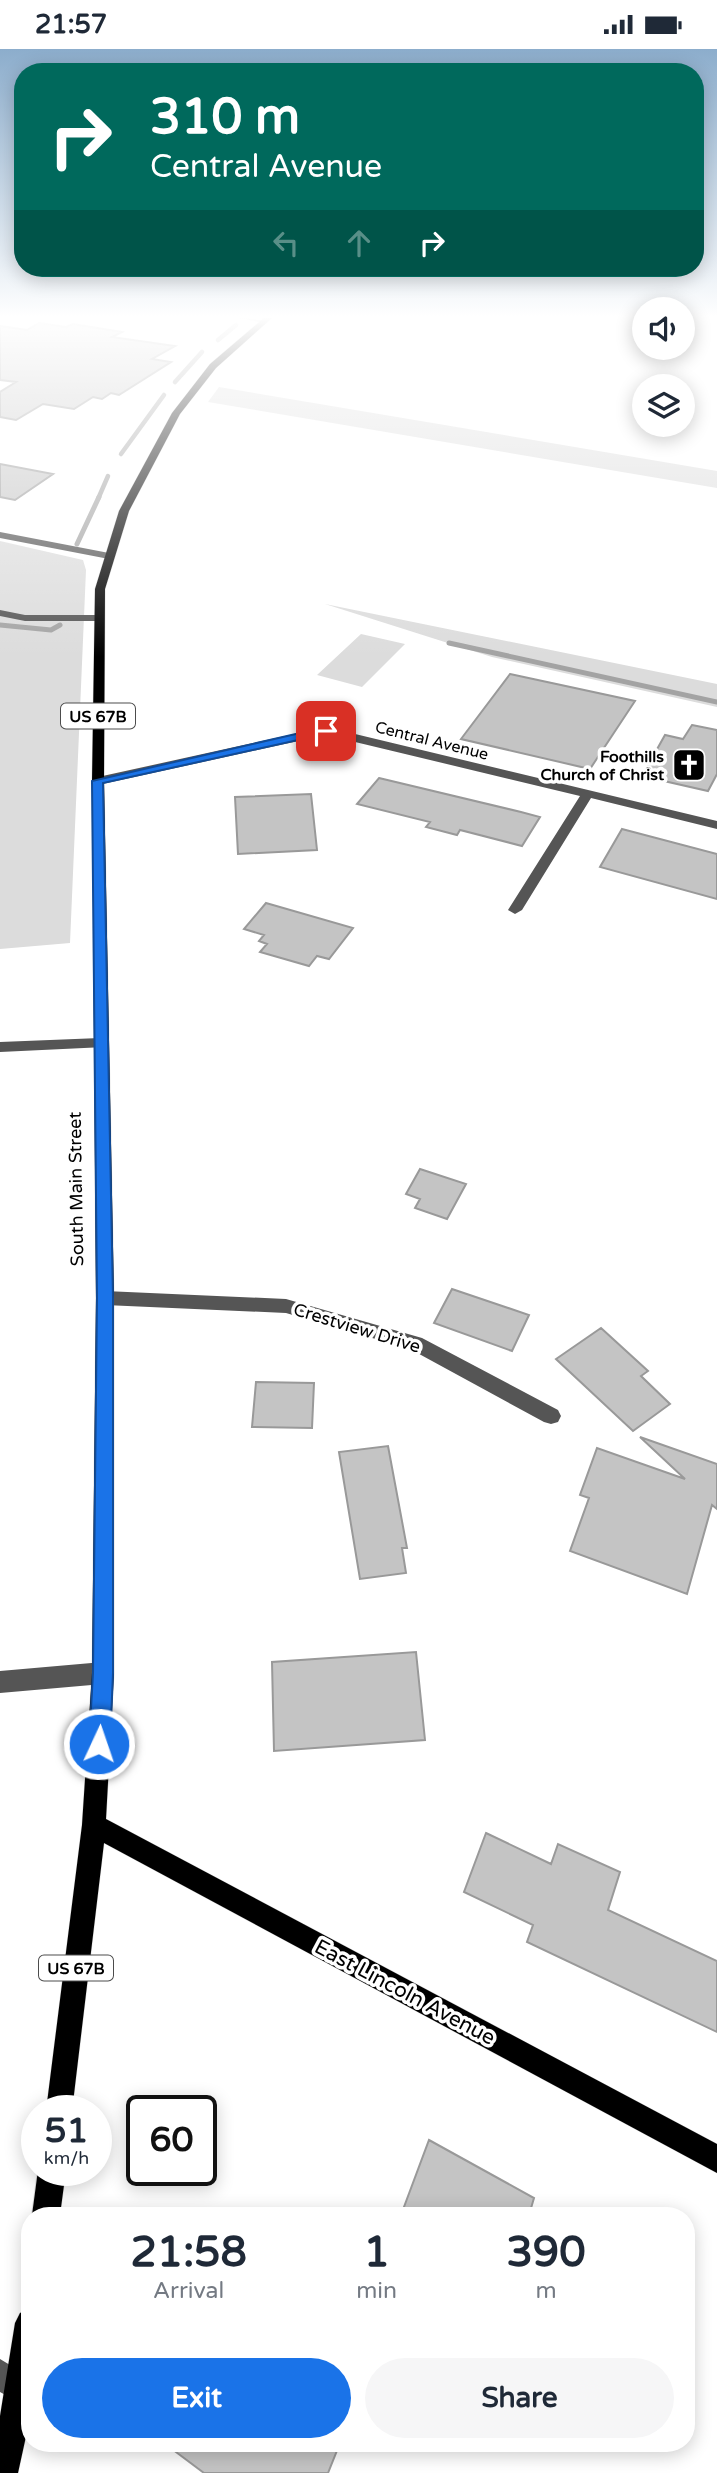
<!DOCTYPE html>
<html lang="en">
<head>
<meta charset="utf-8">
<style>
	body { margin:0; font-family:"Varela Round",sans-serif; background:#f6f6f7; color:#1f2937; height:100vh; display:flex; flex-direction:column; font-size:26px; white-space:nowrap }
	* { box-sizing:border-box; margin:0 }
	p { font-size:23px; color:#747a83 }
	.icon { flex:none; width:38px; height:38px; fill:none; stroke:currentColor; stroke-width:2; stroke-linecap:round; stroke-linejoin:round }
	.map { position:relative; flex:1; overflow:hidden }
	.drawer { position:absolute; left:21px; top:2158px; width:674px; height:245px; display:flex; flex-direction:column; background:#fff; border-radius:28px; box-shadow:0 4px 18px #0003 }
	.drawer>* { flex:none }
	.banner { position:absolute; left:14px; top:14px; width:690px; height:214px; border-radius:28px; box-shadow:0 4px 18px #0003; background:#00695c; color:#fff; overflow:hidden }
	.controls { position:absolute; left:632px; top:248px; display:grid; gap:14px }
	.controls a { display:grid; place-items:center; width:63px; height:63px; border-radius:50%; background:#fff; box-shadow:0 4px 18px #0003; font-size:35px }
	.speed { position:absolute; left:21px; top:2046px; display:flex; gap:14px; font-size:35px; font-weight:700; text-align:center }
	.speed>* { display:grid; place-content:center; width:91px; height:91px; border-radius:50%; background:#fff; box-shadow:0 4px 18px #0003; line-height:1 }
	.speed small { font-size:18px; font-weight:400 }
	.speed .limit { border:4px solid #111; border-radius:10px; background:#fff; color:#111 }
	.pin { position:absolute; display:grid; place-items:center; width:60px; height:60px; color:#fff; margin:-30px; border-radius:14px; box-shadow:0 4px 10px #0006 }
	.me { position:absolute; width:77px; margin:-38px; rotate:3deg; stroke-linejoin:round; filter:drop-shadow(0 0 5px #0008) }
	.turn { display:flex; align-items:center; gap:24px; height:147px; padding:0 21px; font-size:32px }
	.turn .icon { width:91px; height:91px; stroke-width:2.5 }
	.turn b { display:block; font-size:49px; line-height:60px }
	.lanes { display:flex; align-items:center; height:66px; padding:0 21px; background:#0003; justify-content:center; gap:35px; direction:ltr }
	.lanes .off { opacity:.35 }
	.eta { display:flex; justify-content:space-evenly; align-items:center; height:119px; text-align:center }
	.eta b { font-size:42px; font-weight:700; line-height:49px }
	.button { display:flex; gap:14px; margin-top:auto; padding:14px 21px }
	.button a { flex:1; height:80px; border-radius:42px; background:#1a73e8; color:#fff; font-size:28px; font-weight:700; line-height:80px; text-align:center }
	.button a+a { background:#f6f6f7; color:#1f2937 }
	.status { display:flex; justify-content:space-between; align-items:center; height:49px; padding:0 35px; background:#fff; direction:ltr }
	.status svg { height:19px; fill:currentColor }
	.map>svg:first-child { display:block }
</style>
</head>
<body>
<div class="status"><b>21:57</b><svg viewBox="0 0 49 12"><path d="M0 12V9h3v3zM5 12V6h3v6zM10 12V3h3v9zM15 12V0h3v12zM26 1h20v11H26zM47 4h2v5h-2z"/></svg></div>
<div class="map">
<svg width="717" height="2424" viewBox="0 0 717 2424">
	<rect width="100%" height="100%" fill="#fff"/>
	<path fill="#dcdcdc" d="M219,338L717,422V439L208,353Z
		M0,492L83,511L86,521L70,894L0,900Z
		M325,555L717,635V658L492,608Z
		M361,585L405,595L362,638L317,626Z"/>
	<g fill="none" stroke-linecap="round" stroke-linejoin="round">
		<path stroke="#a3a3a3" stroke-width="4.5" d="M218,291L236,276
			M175,333L202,303
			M121,405L164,346
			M98,450L108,427"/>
		<path stroke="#a3a3a3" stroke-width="5" d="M77,495L99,448
			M0,576L51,581L60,576
			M449,594L717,653"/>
	</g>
	<path fill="#c4c4c4" stroke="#999" stroke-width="2" d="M39,274L66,278L73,275L122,283L112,288L175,297L152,310L171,313L119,346L111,344L102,350L93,348L74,360L43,355L16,371L0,368V343L16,333L0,331V277L27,281Z
		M0,415L53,425L15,451L0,448Z
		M510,625L635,652L590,720L461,690Z
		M692,676L717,681V725L708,742L642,727L665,686L683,690Z
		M379,729L521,763L540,768L522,797L460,781L457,786L426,778L430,773L357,755Z
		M311,745L317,801L238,805L235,748Z
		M622,780L717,805V850L600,818Z
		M266,854L353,879L329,910L317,907L309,917L260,903L267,895L259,892L264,886L244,880Z
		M420,1120L466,1135L447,1170L415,1159L420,1150L406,1145Z
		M452,1240L529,1266L512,1302L434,1274Z
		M601,1279L648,1322L641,1327L670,1355L633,1382L556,1310Z
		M256,1333L314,1334L312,1379L252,1378Z
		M640,1388L717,1415V1460L712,1456L687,1545L570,1502L589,1449L580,1446L597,1399L685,1430Z
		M388,1397L407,1499H402L406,1524L360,1530L339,1403Z
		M416,1603L425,1691L274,1702L272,1613Z
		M486,1784L551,1815L558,1795L620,1823L608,1861L717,1912V1983L527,1893L533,1876L464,1843Z
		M429,2091L534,2149L529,2166H401Z
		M164,2394H340L328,2424H204Z"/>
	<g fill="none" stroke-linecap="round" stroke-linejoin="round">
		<defs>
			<path id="major" d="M264,269H272L216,319L180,365L129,462L105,540L104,732L114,1249V1624L106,1770L717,2095V2124L104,1794L72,2062H46L82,1776L92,1624L96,1249L92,732L95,540L119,462L172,364L210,315Z
				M38,2121H66L60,2166H32Z
				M30,2260V2369L18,2424H0V2367L15,2274L20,2264Z"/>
		</defs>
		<use href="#major" stroke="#dbdbdb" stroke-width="1"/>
		<path fill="#555" fill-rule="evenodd" d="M240,269L268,272L264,274Z
			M0,483L109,504L114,507L109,510L0,489Z
			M0,561L25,566H98L103,569L98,572H25L0,567Z
			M326,678L717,772V780L591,749L522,861L515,865L508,861L580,747L326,686L98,736L92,732L98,728Z
			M100,989L105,990L108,994L105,998L0,1003V993Z
			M105,1242L286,1250L422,1289L558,1361L561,1367L558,1373L551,1375L544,1373L410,1300L286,1264L105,1256L99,1254L96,1249L99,1244Z
			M103,1613L111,1616L114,1624L111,1632L103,1635L0,1644V1622Z
			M0,2310L30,2328V2350L20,2354L0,2343Z"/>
		<use href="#major" fill="#000" fill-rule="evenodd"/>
	</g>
	<linearGradient id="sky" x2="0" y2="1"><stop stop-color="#8cadcc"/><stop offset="0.44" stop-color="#fff"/><stop offset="1" stop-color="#fff" stop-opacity="0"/></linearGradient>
	<rect width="717" height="608" fill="url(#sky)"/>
	<path fill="#1a73e8" stroke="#114b97" stroke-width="2" d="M326,678L331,682L330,684L103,734L113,1249V1624L110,1695L107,1702L99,1705L92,1702L89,1695L93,1624L97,1249L92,732Z"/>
	<defs>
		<symbol id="church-square" viewBox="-11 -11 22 22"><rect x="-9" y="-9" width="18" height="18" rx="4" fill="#000" stroke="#fff"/><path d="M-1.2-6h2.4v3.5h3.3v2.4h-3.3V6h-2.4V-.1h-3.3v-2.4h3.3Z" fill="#fff"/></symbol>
	</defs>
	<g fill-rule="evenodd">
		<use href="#church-square" x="670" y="697" width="38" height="38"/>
	</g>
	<g text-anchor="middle" stroke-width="7" stroke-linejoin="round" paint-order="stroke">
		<g fill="#fff" stroke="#4c4c4c" stroke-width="2">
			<rect x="61" y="654.5" width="74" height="25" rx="5"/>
			<rect x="39" y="1906.5" width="74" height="25" rx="5"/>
		</g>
		<g font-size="16" font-weight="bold" fill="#000">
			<text x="98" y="673">US 67B</text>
			<text x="76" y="1925">US 67B</text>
		</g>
		<g font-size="16" fill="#000" stroke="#fff">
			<text transform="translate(432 691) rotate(14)" y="6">Central Avenue</text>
		</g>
		<g font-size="16" font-weight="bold" fill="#000" stroke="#fff" text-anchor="end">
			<text x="664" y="713">Foothills<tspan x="664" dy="18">Church of Christ</tspan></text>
		</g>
		<g font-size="18" fill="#000" stroke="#fff">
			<text transform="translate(76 1140) rotate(-91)" y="6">South Main Street</text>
			<text transform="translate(357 1279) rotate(17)" y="6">Crestview Drive</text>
		</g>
		<g font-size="21" fill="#000" stroke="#fff">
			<text transform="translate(405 1943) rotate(28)" y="7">East Lincoln Avenue</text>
		</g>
	</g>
</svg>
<div class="controls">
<a><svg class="icon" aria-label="sound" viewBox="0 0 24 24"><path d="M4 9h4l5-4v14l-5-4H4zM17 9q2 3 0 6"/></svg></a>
<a><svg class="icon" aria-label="layers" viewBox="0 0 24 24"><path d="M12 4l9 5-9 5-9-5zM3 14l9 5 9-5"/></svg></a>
</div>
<div class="speed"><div>51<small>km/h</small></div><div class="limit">60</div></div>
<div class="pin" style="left:326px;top:682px;background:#d93025"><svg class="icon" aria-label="arrive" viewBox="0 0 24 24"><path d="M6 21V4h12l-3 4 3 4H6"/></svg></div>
<svg class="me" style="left:99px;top:1695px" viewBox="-20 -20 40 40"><circle r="17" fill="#1a73e8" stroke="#fff" stroke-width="3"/><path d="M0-11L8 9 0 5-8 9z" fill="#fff"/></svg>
<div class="banner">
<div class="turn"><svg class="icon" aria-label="right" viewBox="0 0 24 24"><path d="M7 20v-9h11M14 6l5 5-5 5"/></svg><div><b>310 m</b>Central Avenue</div></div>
<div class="lanes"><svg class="icon off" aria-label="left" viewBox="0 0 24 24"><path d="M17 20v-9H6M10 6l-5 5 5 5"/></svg><svg class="icon off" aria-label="ahead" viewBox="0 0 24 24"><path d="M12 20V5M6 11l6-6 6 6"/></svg><svg class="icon" aria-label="right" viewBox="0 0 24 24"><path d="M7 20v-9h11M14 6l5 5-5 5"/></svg></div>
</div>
<section class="drawer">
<div class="eta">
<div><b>21:58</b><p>Arrival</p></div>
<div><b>1</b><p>min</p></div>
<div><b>390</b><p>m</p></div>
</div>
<div class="button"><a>Exit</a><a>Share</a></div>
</section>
</div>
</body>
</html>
